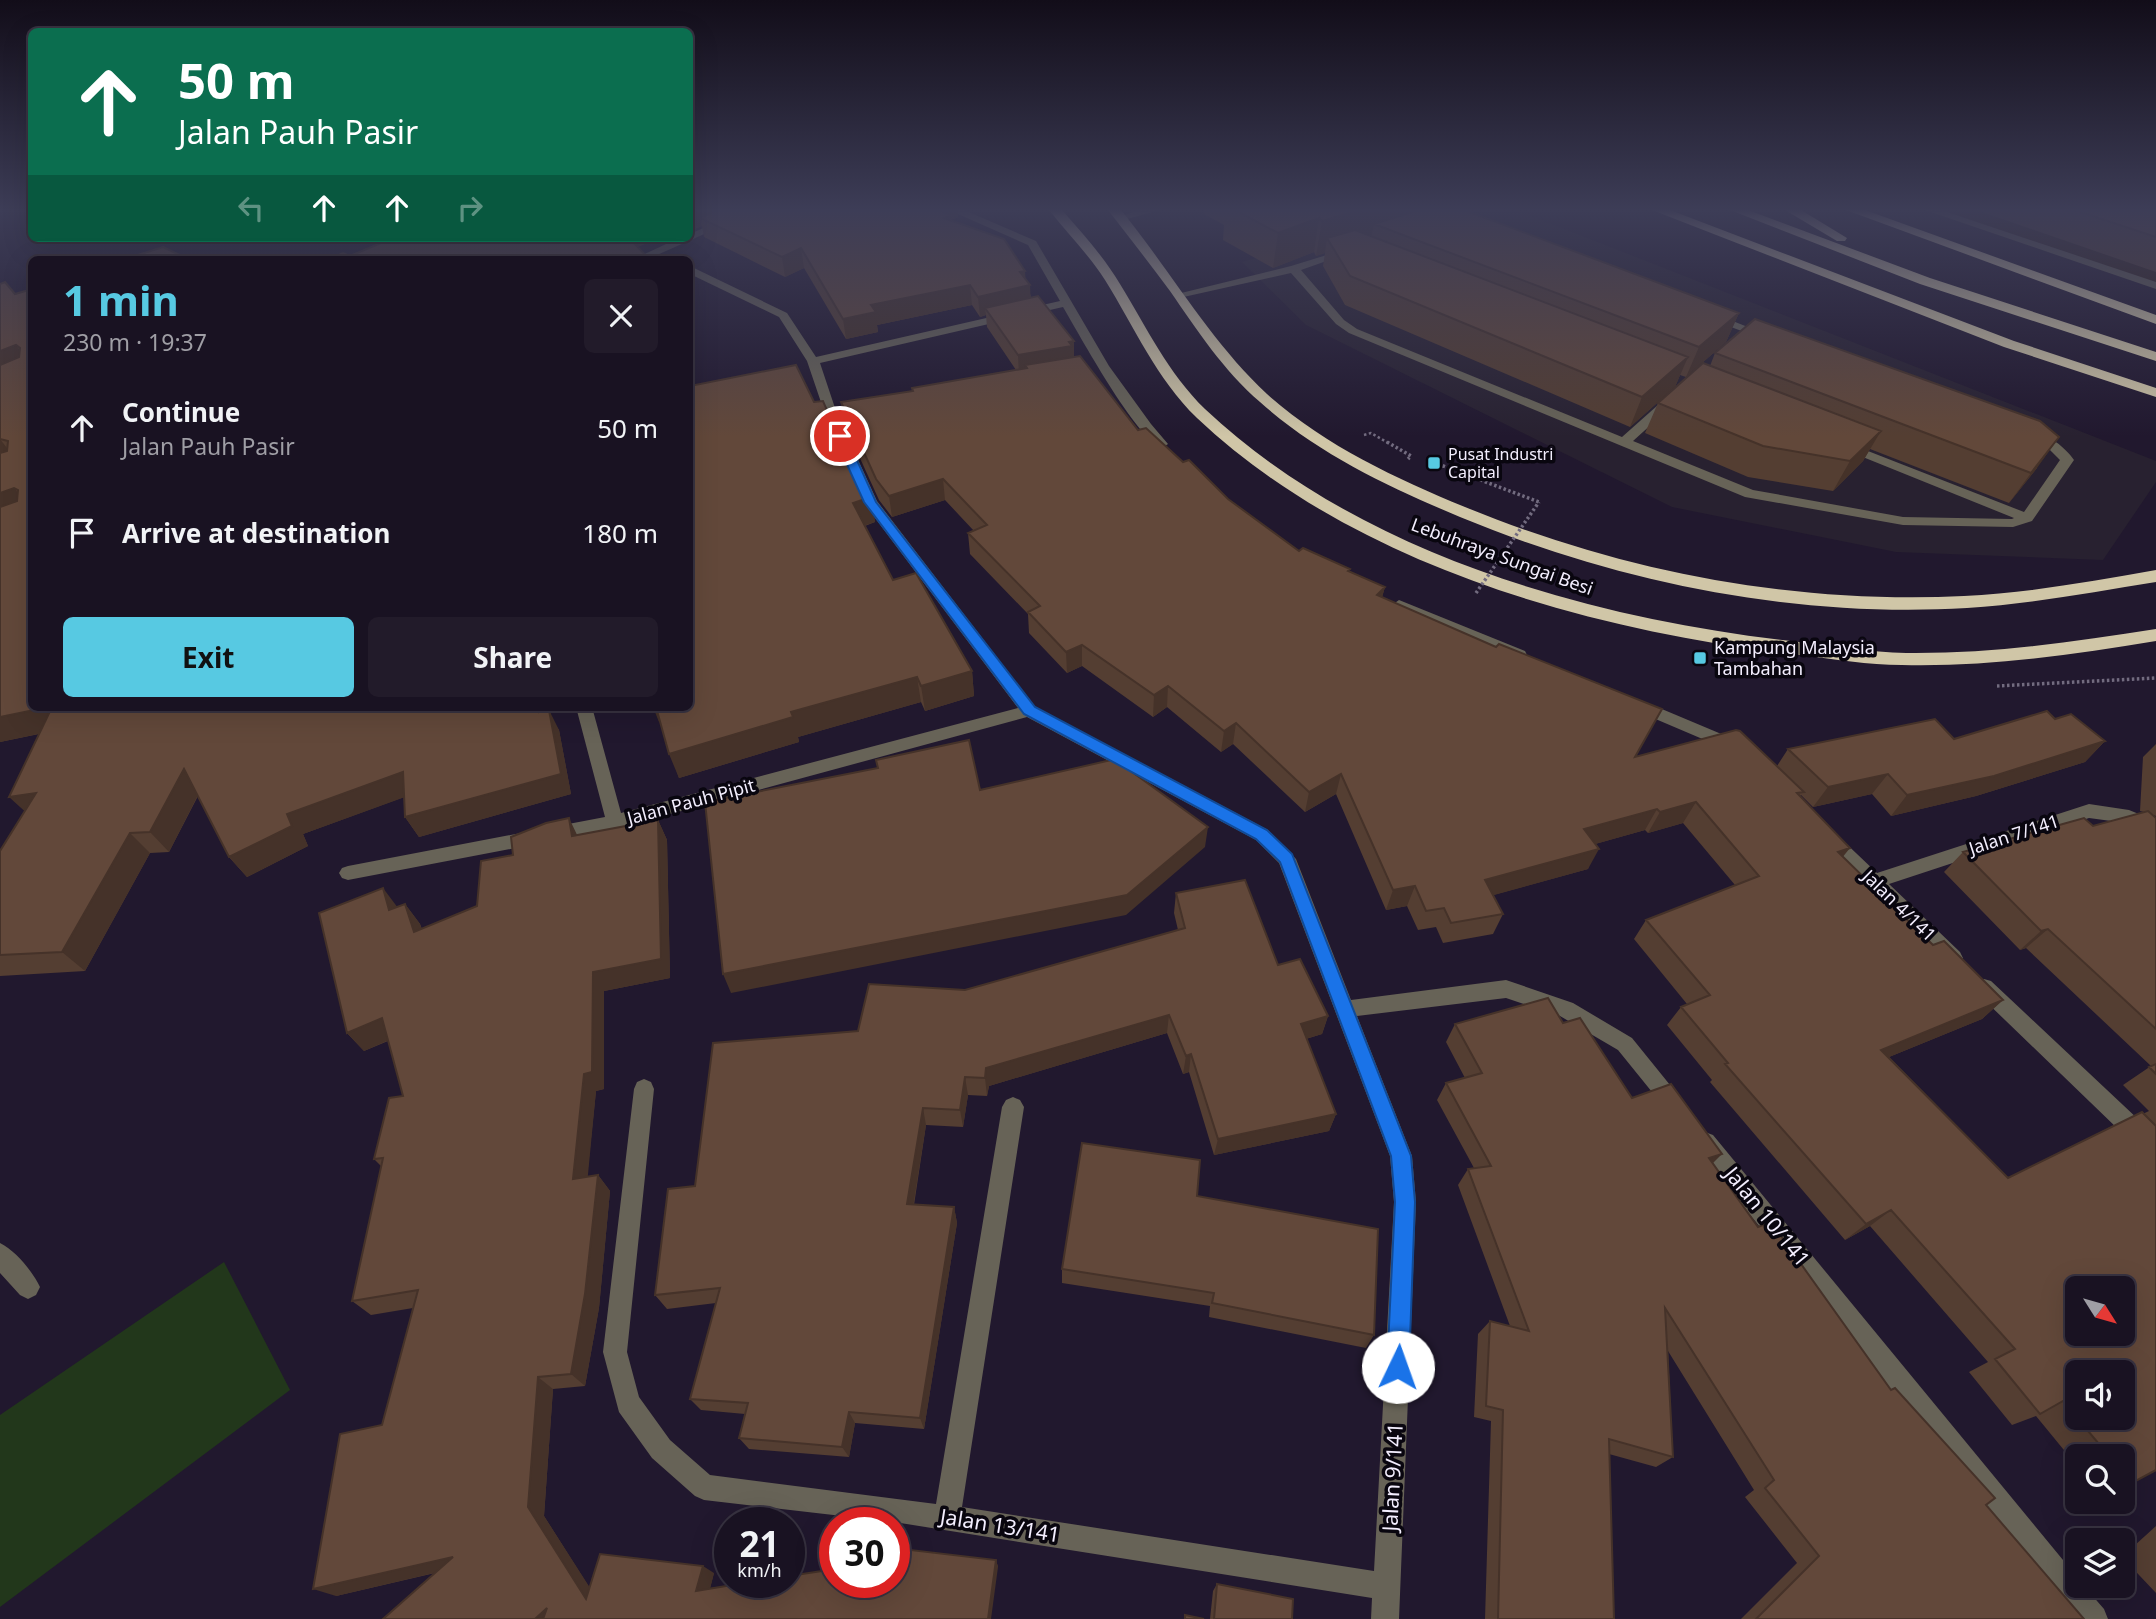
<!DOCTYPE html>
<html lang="en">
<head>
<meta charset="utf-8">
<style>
	body { margin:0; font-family:"Noto Sans",sans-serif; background:#221b2a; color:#f1f3f6; height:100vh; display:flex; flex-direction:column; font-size:26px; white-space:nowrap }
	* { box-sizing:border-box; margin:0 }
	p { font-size:23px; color:#9f9ea5 }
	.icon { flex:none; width:38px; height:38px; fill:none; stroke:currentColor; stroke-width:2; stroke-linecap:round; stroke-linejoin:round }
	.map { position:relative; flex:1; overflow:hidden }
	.side { position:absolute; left:28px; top:256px; width:665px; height:455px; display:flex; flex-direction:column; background:#191222; border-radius:10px; box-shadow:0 7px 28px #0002,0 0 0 2px #373240 }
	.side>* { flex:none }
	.guide { position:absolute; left:28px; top:28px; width:665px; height:214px; border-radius:10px; box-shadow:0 7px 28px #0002,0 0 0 2px #373240; background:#0b6e4f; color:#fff; overflow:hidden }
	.needle { width:46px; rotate:127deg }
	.controls { position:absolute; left:2065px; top:1276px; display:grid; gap:14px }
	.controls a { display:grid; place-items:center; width:70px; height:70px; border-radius:10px; background:#191222; box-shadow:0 7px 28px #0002,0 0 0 2px #373240; font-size:35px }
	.speed { position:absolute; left:714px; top:1507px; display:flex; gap:14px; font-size:35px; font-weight:700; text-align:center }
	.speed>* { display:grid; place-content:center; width:91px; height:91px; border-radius:50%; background:#191222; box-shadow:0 7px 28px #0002,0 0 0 2px #373240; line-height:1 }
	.speed small { font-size:18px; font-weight:400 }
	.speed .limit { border:10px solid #d22; background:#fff; color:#111 }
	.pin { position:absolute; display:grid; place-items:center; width:60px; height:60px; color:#fff; margin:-30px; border:4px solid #fff; border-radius:50%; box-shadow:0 2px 7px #0007 }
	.me { position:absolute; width:77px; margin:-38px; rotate:3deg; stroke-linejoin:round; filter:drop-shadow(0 0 5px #0008) }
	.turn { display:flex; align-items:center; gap:24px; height:147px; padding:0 35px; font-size:32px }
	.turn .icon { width:91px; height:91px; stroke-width:2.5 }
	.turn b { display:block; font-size:49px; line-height:60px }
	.lanes { display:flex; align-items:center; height:66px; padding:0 35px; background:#0003; justify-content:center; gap:35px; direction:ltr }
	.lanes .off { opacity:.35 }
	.round { display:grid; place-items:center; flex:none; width:74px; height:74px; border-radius:10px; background:#221b2a }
	.headline { display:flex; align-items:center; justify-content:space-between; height:119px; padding:0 35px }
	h1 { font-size:42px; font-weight:700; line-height:52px; color:#57c9e2 }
	.button { display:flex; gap:14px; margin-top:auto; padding:14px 35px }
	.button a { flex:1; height:80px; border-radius:10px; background:#57c9e2; color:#111; font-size:28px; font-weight:700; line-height:80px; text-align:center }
	.button a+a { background:#221b2a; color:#f1f3f6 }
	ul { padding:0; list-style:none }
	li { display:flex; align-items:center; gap:21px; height:105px; padding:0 35px }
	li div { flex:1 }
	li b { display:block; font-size:26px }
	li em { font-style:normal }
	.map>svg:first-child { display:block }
</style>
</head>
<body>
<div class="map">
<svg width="2156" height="1619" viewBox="0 0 2156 1619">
	<rect width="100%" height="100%" fill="#21182e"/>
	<path fill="#312018" d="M1938,210H2104L2156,230V283Z"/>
	<path fill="#282130" d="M1421,210H1516L2156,461V482L2103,560L1896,552L1672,507L1306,325L1242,262Z"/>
	<path fill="#22371b" d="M224,1262L290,1390L0,1607V1415Z"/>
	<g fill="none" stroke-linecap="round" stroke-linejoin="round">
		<path stroke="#726b7f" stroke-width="2.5" stroke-dasharray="2.5 2.5" stroke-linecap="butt" d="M1364,435L1371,433L1390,444"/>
		<path stroke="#726b7f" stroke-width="3.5" stroke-dasharray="2.5 2.5" stroke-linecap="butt" d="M1387,442L1411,456L1408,459
			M1438,464L1539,502
			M1997,686L2156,678"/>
		<path fill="#676357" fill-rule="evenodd" d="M744,210H758L648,259H634L679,238H690V234Z
			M949,210H964L1036,241L1109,366L1151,424L1168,444L1162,448C1136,439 1079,334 1063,307L820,363L837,414L877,501L1035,707L1268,830L1296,859L1351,1000L1506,980L1573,1003L1632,1038L1687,1106L1683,1113L1676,1116L1669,1113L1618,1050L1560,1016L1506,998L1357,1016L1412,1156L1416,1202L1399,1619H1371L1372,1598L894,1522L704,1500L695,1496L652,1458L619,1412L603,1352L634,1089L637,1082L644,1079L651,1082L654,1089L627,1352L639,1397L670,1440L710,1475L936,1504L1002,1107L1006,1100L1013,1097L1020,1100L1024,1107L962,1507L1374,1571L1394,1202L1390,1156L1279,863L1256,840L1027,717L615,829L348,880L342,878L339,873L342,868L348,866L605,817L576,707H592L621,813L1018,708L863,502L825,414L807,361L779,317L690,274V267L694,268L787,313L816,357L1060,301L1028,245Z
			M1140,210H1160L1120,221L1115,218Z
			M1925,210H1941L2156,282V289Z
			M1343,250L1352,252L1301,270L1344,320L1357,329L1622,437L1667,397H1675V403L1633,441L1753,490L1903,517L2012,519L2014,518L1838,447L1840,444H1850L2024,512L2060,460L2048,448L2027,439V433C2045,431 2064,446 2074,460L2032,521L2013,527L1903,525L1745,497L1349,333L1336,324L1291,273L1179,298L1173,295L1291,266Z
			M1707,314H1715L1773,337L1763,339L1707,318Z
			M1399,600L1525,651L1527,655L1519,660L1513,659L1394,608L1392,605Z
			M1638,699L1738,741L1740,745L1732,751L1726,749L1632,709L1630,705L1632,701Z
			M2089,804L2129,810L2156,821V836L2126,823L2089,818L1889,884L1960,952L1963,958L1960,964L1953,966L1946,964L1821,839L1824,834H1836L1877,873Z
			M1984,979L1991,981L2156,1136V1161L2148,1158L1977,993L1974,987L1977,981Z
			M1705,1132L1713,1135L2077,1577V1586H2084L2104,1609L2108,1619H2076L1697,1149L1694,1142L1697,1135Z
			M0,1243C15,1250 33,1272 40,1287L36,1295L28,1299L20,1295L0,1273Z"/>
		<path fill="#d0c6a7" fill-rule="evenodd" d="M1049,210H1062C1083,234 1104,257 1120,284C1147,328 1168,373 1205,409C1360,555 1592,619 1799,642C1834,646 1870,652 1906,653C1990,654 2073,642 2156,629V641C2072,655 1987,667 1902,665C1868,665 1834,659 1800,655C1591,631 1354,566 1197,418C1156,378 1135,328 1105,280C1089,255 1068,234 1049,210Z
			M1108,210H1121C1170,270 1210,341 1267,394C1324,445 1395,478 1465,507C1624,572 1792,604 1964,596C2029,593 2092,581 2156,570V582C2093,592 2031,604 1967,608C1794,618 1620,583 1460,517C1389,487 1318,454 1260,402C1223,370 1197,330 1170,291C1150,264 1129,237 1108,210Z
			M1652,210H1670L2014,341L2156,388V397L2004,347Z
			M1730,210H1748L1930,278L2156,352V361L1920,284Z
			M1785,210H1801L1847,238L1845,241H1837Z
			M1846,210H1865L2156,315V324Z"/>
		<path stroke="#726b7f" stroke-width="3.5" stroke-dasharray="2.5 2.5" stroke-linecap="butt" d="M1476,593L1539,502"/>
	</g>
	<path fill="#543e32" d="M690,210L958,217L951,220L1026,279L1031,297L1074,357L1138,430L1183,462L1228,499L1299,551L1385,587L1382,597L1636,756L1777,766L1788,749L1954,739L2055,719L2105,741L2085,762L1976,796L1891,816L1872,794L1813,807L1801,795L1800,796L1843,857L1933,945L2003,1000L1982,1019L1889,1057L2008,1178L2149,1111L2123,1085L2151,1066L2026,948L2020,950L1944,872L1963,852L2093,826L2144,812L2140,811L2143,757L2156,744V816L2153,815L2156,818V1470L2132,1483L2123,1486V1456H2077V1466L2036,1416L2012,1425L1969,1372L1988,1362L1870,1226L1845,1240L1710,1082L1712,1080L1667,1025L1681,1007L1687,1004L1634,939L1646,920L1735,885L1683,823L1648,833L1645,830L1595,844L1588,869L1493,895L1503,914L1493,934L1443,943L1436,927L1418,930L1407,906L1386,910L1336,794L1305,812L1233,744L1221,752L1167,707L1153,717L1082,666L1067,673L1029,633L1028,614L970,554L968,533L974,531L945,500L892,517L879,500L844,423L841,402L912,391V388L1016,370L987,327L986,315L980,317L972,305L877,325L878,332L846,339L804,268L785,277L704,237L702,226L692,230L690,229Z
		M1204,210H1464L1739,313L1726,342L1686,377L1680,375L1675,387L1630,427L1345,305L1323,266L1325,253L1316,256L1314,252L1273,268L1223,240L1224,225L1204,214Z
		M1976,210H2156V272Z
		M0,284L15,294L32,289V707H544L545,711L559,730L571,794L419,837L405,817L404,797L303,834L308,846L247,877L229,857L198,796L169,852L150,853L85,971L0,976V851L25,811L39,734L0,742Z
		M1715,353L2037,468L2009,503L1870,449L1863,461L1833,491L1748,477L1645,433L1658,403L1710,366Z
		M814,402L856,478L871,497L875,522L865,526L893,580L972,671L974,696L925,711L921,702L798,737L799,742L679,778L660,721L659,722Z
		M658,820L667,840L670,978L604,991V1089L596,1091L587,1177L598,1175L610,1191L599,1308L585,1386L553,1389L544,1516L589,1587L714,1573L710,1588L996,1560L998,1567L383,1619L435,1573L336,1596L413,1308L371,1315L352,1301L381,1166L374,1159L403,1096L388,1041L364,1051L347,1033L397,907L405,904L420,924L422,929L477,906L513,855L577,835Z
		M1176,893L1278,965L1328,1016L1322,1034L1306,1039L1336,1114L1329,1131L1214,1155L1189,1072L1183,1074L1167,1033L989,1086L987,1096L968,1095L963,1127L926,1125L914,1205L954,1207L957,1223L924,1429L855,1423L849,1457L749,1449L739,1438L745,1414L701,1410L690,1399L716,1303L667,1309L655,1295L695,1186L858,1031L965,990L1178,930L1174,913Z
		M1563,1023L1632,1098L1713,1163L1758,1227L1891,1390L1895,1388L1986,1505L2084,1619H1741L1797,1563L1745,1497L1754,1490L1668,1351L1673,1457L1656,1467L1609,1454L1614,1619H1485L1491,1421L1474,1417L1478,1334L1490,1321L1510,1326L1458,1185L1468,1169L1474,1168L1437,1100L1446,1083L1465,1078L1446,1042L1455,1024Z
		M1197,1196L1374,1335L1366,1348L1209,1317L1210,1306L1062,1283V1269Z
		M2156,1526V1593L2123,1558V1556Z
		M1217,1584L1292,1619H1210L1213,1591Z"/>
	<path fill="#453229" d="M690,210H737L700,218L702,226L692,230L690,222Z
		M934,210H958V217L951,220L952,234Z
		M1359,210H1423L1374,224L1371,239L1327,238L1325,253L1316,256L1322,221Z
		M1319,218L1314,252L1273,268L1278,233Z
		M625,238H657L632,250Z
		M801,248L804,268L785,277L782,257Z
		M1025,271L1026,286L1030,285L1031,305L985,308L986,315L980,317L978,297L1020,272Z
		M970,285L972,305L877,325L878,332L846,339L843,319L871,305Z
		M1739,313L1726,342L1686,377L1699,347Z
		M1074,341V361L1025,365L1026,373L1019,375L1018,355Z
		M16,345L31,366L0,377V351Z
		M1688,357L1675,387L1630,427L1642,397Z
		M1881,431L1863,461L1833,491L1850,461Z
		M2059,437L2037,468L2009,503L2031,473Z
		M0,439L16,460L0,465Z
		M943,479L945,500L892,517L889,496Z
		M14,488L31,509L0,520V493Z
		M871,497L875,522L857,528L853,503Z
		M1385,587L1379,608L1377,595Z
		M1082,645V666L1067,673L1066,652Z
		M972,671L974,696L925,711L921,686Z
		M917,677L921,702L798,737L799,742L679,778L669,754L791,712Z
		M1168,686L1167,707L1153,717L1154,695Z
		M49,707H52L71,727L0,742V717Z
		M538,707H544L549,733L539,712Z
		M653,707H657L662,721L659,722Z
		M549,710L559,730L571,794L419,837L405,817Z
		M1236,723L1233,744L1221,752L1224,731Z
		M2105,741L2085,762L1976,796L1891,816L1907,795Z
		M184,769L201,789L169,852L150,832Z
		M403,772L416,793L303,834L308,846L247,877L229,857L287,814Z
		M1341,774L1336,794L1305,812L1309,792Z
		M1888,774L1872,794L1813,807L1828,787Z
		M36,793L31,817L9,797Z
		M1696,802L1683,823L1648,833L1660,812Z
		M1657,809L1645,830L1574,850L1584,829Z
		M569,818L579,839L572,836Z
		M658,820L667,840L670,978L604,991V1089L596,1091L586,1195L573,1179L593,972Z
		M1208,827L1205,847L1126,915L731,993L723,974Z
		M130,833L150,853L85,971L62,952Z
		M1850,848L1833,869L1838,852Z
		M1599,849L1588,869L1476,900L1485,880Z
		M1415,886L1407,906L1386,910L1393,890Z
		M383,888L398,908L389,910Z
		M405,904L420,924L428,952L414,932Z
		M2048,929L2026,948L2020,950L2041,931Z
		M2003,1000L1982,1019L1862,1068L1881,1050Z
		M1169,1015L1167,1033L989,1086L987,1096L985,1078L986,1068Z
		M1328,1016L1322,1034L1295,1042L1301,1024Z
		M382,1018L398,1036L364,1051L347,1033Z
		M1191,1054L1189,1072L1183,1074L1186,1056Z
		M965,1077L968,1095L963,1127L960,1110Z
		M923,1108L926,1125L911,1220L907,1204Z
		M1336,1114L1329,1131L1214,1155L1218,1139Z
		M1722,1154L1706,1170L1709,1158Z
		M598,1175L610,1191L599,1308L585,1386L571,1374Z
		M954,1207L957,1223L924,1429L920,1418Z
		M1891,1210L1870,1226L1845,1240L1866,1224Z
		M538,1377L553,1389L544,1516L601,1605L586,1599L528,1507Z
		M849,1412L855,1423L849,1457L842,1447Z
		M453,1557L472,1564L336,1596L313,1589Z
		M996,1560L998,1567L991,1619H988Z
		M703,1566L714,1573L708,1597L696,1591Z
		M547,1608L558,1619H535Z"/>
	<path fill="#62483a" stroke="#453229" stroke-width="2" fill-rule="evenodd" d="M716,210H939L950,215L944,218L1004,239L1025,271L1020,272L1030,285L978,297L970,285L871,305L876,312L843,319L801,248L782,257L700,218Z
		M1235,210H1359L1322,221L1319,218L1278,233Z
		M1419,210H1464L1739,313L1699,347L1374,224Z
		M2074,210H2156V237Z
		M1355,230L1688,357L1642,397L1350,276L1327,238Z
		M393,238H628L626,241L633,242L649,259H329L343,253L350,256Z
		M163,247L188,259H125Z
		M5,282L15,294L32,289V707H49L0,717V507L17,501L18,490L14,488L0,493V453L7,451L8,441L0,439V365L19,357L20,348L16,345L0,351V284Z
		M1038,296L1074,341L1069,342L1072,346L1018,355L985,308Z
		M1755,319L2040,421L2059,437L2031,473L1715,353Z
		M1080,356L1138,430L1146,428L1183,462L1189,460L1228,499L1299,551L1303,548L1350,569L1348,571L1385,587L1377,595L1496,647L1499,644L1662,709L1635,757L1736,730L1740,731L1804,792L1797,793L1850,848L1838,852L1933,945L1944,941L2003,1000L1881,1050L2008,1178L2142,1112L2156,1126V1470L2132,1483L2123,1473V1456H2109L2063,1401L2040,1414L1995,1359L2015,1349L1891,1210L1866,1224L1725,1064L1728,1063L1681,1007L1710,995L1646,920L1759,876L1696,802L1660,812L1657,809L1584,829L1599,849L1485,880L1503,914L1451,923L1444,908L1426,911L1415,886L1393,890L1341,774L1309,792L1236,723L1224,731L1168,686L1154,695L1082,645L1066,652L1028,612L1040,606L968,533L987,525L943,479L889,496L876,479L841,402L913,391L912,388L1027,368L1025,365ZM2077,1288H2123V1334H2077ZM2077,1372H2123V1418H2077Z
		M1703,363L1881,431L1850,461L1763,446L1658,403Z
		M796,365L814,402L823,401L856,478L871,497L853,503L893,580L916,573L972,671L921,686L917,677L791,712L793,717L669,754L656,707H690V386Z
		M52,707H538L539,712L549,710L561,774L405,817L403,772L287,814L292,826L229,857L184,769L150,832L130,833L62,952L0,955V851L36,793L9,797Z
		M2047,711L2055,719L2071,714L2105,741L1994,776L1907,795L1888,774L1828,787L1788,749L1935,719L1954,739Z
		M969,740L980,790L1120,758L1124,766L1208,827L1127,895L723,974L705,802L878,768L876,760Z
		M2148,811L2156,818V1029L2048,929L2041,931L1963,852L2084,818L2093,826Z
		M569,818L572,836L658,820L661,959L593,972L592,1072L584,1074L573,1179L598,1175L585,1294L571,1374L538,1377L528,1507L586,1599L600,1554L703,1566L696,1591L750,1582H789V1576L835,1569V1582H894V1548L996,1560L988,1619H543L547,1608L535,1619H383L453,1557L313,1589L340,1434L382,1425L418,1290L352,1301L383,1158L374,1159L389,1098L403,1096L382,1018L347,1033L319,913L383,888L389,910L405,904L414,932L477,906L481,861L513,855L511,837L546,823Z
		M1245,880L1278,965L1300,959L1328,1016L1301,1024L1336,1114L1218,1139L1191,1054L1186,1056L1169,1015L986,1068L985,1078L965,1077L960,1110L923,1108L907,1204L954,1207L920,1418L849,1412L842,1447L739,1438L748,1403L690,1399L720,1288L655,1295L668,1189L695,1186L713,1043L858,1031L869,984L965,990L1185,928L1176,893Z
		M1548,998L1563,1023L1580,1018L1632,1098L1671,1084L1722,1154L1709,1158L1758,1227L1771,1222L1891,1390L1895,1388L1995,1498L1986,1505L2084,1619H1756L1819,1556L1765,1488L1774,1480L1665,1308L1673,1457L1609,1439L1614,1619H1498L1503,1410L1486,1406L1490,1321L1529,1331L1468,1169L1491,1166L1446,1083L1482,1073L1455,1024Z
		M2156,1064V1074L2149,1067Z
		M1082,1143L1200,1160L1197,1196L1378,1229L1374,1335L1212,1303L1214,1293L1062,1269Z
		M1217,1584L1293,1599L1292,1619H1214Z
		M1185,1615L1204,1619H1185Z"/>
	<linearGradient id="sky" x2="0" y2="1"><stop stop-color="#120d19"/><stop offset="0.48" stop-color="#3d3d57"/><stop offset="1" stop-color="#3d3d57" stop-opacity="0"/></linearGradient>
	<rect width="2156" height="437" fill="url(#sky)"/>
	<path fill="#1a73e8" stroke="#114b97" stroke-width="2" d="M840,432L846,436L876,502L1035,707L1267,830L1292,854L1411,1156L1415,1202L1409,1367L1406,1375L1398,1378L1390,1375L1387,1367L1395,1202L1391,1156L1280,862L1256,839L1024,714L864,502L834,436Z"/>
	<g fill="#57c9e2" stroke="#09060f" stroke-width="2.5">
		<rect x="1427" y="456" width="14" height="14" rx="3.5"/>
		<rect x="1693" y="651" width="14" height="14" rx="3.5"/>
	</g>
	<g text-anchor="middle" stroke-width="7" stroke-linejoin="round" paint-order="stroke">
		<g font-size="16" fill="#f3eefe" stroke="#09060f" text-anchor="start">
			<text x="1448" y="460">Pusat Industri<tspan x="1448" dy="18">Capital</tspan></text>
		</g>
		<g font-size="18" fill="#f3eefe" stroke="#09060f">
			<text transform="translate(1502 557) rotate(20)" y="6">Lebuhraya Sungai Besi</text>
			<text transform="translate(691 802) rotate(-15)" y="6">Jalan Pauh Pipit</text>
			<text transform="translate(2014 835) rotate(-18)" y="6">Jalan 7/141</text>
			<text transform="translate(1899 906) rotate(44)" y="6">Jalan 4/141</text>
		</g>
		<g font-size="18" fill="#f3eefe" stroke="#09060f" text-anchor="start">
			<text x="1714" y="654">Kampung Malaysia<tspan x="1714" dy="21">Tambahan</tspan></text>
		</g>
		<g font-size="21" fill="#f3eefe" stroke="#09060f">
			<text transform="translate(1767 1217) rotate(51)" y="7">Jalan 10/141</text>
			<text transform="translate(1393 1477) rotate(-87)" y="7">Jalan 9/141</text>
			<text transform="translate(1000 1526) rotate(9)" y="7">Jalan 13/141</text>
		</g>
	</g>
</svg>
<div class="controls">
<a><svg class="needle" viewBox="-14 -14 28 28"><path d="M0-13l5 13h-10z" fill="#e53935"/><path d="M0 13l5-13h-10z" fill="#9f9ea5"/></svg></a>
<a><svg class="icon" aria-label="sound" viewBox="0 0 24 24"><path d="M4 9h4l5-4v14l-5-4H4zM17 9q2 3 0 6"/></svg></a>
<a><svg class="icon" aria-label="search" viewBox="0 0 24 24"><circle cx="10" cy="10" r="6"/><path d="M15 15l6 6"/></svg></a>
<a><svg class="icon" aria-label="layers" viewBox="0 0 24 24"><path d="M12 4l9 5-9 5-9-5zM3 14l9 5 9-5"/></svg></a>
</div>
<div class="speed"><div>21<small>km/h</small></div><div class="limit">30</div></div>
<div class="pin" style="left:840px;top:436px;background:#d93025"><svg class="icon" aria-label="arrive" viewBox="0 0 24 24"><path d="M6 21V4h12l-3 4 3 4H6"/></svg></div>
<svg class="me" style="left:1398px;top:1367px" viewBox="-20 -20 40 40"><circle r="19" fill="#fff"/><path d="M0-13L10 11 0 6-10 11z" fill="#1a73e8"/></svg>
<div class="guide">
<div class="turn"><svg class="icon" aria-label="ahead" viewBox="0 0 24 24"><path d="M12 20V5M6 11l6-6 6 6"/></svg><div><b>50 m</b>Jalan Pauh Pasir</div></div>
<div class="lanes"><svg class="icon off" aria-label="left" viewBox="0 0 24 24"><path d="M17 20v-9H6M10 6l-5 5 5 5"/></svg><svg class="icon" aria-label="ahead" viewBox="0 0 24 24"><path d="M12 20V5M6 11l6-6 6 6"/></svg><svg class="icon" aria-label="ahead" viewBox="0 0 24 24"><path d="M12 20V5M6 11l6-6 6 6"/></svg><svg class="icon off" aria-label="right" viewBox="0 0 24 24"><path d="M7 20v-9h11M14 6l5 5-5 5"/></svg></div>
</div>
<section class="side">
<div class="headline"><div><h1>1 min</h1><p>230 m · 19:37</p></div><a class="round"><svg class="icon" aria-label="close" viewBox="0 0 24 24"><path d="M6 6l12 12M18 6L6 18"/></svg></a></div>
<ul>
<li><svg class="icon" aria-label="ahead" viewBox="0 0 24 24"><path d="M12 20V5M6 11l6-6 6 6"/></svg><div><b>Continue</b><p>Jalan Pauh Pasir</p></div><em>50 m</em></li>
<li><svg class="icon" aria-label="arrive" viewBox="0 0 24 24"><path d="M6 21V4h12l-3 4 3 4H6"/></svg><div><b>Arrive at destination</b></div><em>180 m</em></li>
</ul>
<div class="button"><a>Exit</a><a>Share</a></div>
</section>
</div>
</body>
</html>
